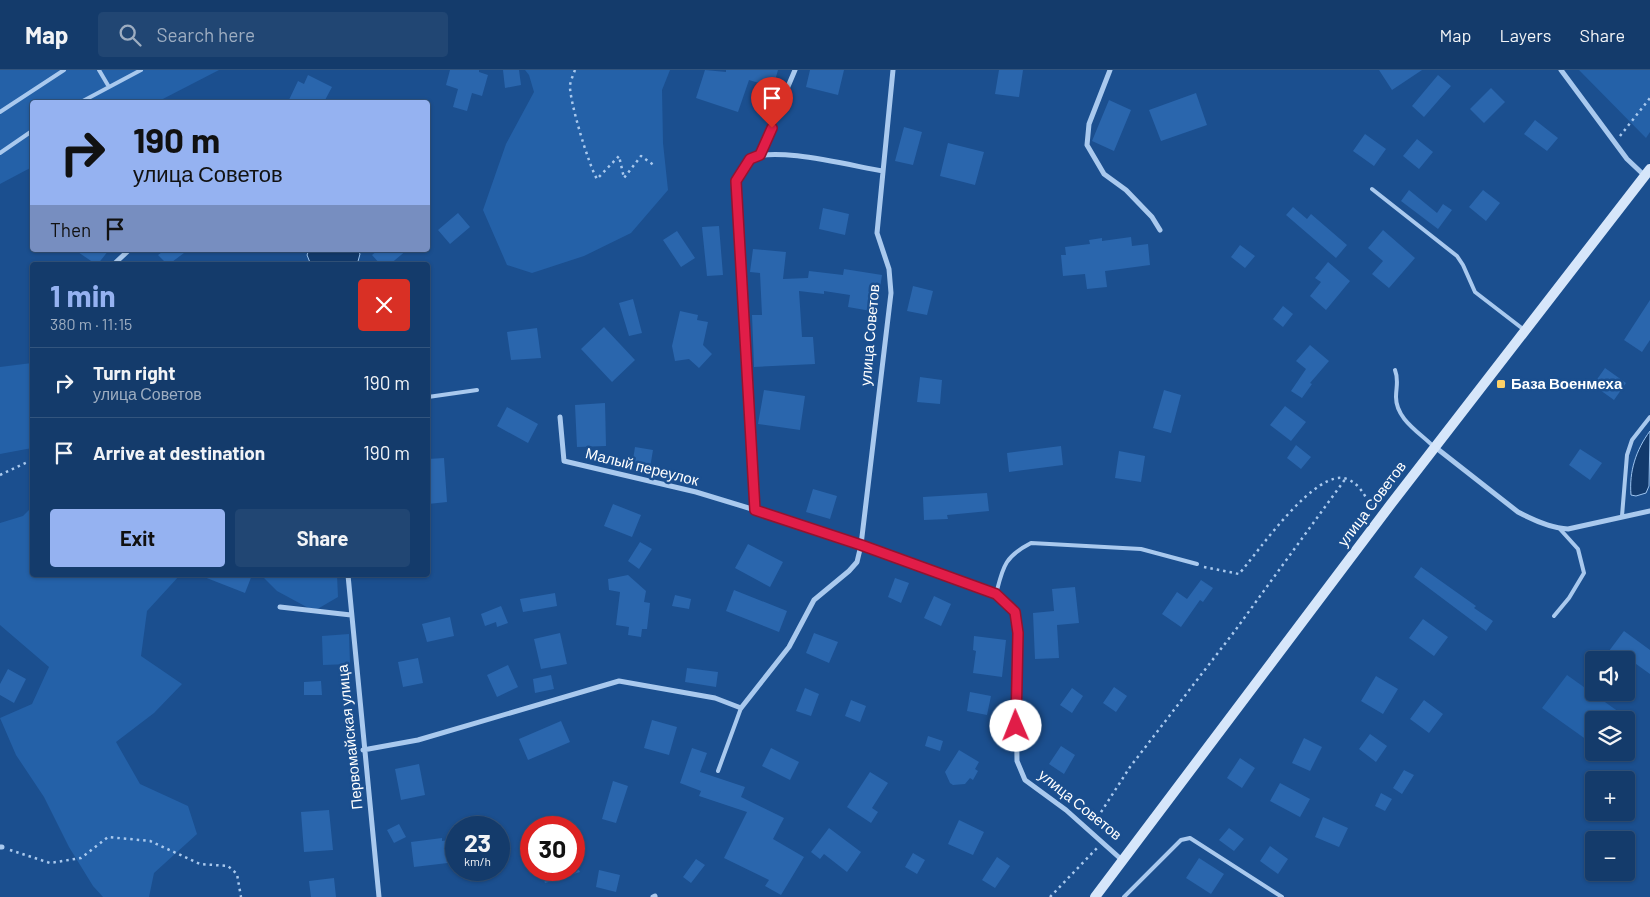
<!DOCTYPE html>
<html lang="en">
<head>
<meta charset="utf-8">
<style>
	body { margin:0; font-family:Barlow,sans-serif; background:#214673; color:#f1f3f6; height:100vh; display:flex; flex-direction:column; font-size:19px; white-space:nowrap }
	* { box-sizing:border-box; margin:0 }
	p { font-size:16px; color:#9dadc1 }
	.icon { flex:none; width:28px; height:28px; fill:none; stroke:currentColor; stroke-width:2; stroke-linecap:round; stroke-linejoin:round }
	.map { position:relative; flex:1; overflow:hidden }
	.sheet { position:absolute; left:30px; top:192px; width:400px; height:315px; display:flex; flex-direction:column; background:#143b6b; border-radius:5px; box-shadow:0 1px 4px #0004,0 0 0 1px #33557e }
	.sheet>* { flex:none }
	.guide { position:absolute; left:30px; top:30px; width:400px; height:152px; border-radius:5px; box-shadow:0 1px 4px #0004,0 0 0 1px #33557e; background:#95b2f1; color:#111; overflow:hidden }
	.fabs { position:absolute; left:1585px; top:581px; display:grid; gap:10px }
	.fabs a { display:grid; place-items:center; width:50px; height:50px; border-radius:5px; background:#143b6b; box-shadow:0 1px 4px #0004,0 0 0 1px #33557e; font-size:25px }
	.speed { position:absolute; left:445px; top:746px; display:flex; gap:10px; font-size:25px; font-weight:700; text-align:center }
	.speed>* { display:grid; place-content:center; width:65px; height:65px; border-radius:50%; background:#143b6b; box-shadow:0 1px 4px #0004,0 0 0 1px #33557e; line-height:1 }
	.speed small { font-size:12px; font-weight:400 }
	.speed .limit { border:8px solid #d22; background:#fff; color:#111 }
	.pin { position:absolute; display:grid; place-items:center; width:42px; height:42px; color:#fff; margin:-51px -21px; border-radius:50% 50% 50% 0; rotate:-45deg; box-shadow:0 0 5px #0007 }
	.pin .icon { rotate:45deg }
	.me { position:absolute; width:55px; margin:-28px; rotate:359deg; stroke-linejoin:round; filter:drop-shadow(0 0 4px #0008) }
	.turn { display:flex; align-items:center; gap:18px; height:105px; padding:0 20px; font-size:22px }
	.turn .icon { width:65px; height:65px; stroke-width:2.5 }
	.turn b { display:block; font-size:35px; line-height:42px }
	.then { display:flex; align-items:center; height:48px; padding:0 20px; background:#0003; gap:10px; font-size:19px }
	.round { display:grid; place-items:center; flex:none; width:52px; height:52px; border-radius:5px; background:#214673 }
	.summary { display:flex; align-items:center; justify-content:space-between; height:85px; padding:0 20px }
	h1 { font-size:30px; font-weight:700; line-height:38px; color:#95b2f1 }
	.primary-button { display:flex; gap:10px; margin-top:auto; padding:10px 20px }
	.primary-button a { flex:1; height:58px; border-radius:5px; background:#95b2f1; color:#111; font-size:20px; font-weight:700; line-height:58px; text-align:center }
	.primary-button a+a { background:#214673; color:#f1f3f6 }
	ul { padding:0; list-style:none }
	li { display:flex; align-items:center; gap:15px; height:70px; padding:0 20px; border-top:1px solid #33557e }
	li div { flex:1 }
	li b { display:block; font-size:19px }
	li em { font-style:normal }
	header { display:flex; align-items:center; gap:30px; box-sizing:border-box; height:70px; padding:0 25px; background:#143b6b; border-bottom:1px solid #33557e }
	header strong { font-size:24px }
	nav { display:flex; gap:28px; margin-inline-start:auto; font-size:18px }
	.search { width:350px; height:45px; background:#214673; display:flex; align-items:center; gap:12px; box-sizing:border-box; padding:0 18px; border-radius:5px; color:#9dadc1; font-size:19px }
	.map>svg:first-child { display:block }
</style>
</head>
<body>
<header>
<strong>Map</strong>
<div class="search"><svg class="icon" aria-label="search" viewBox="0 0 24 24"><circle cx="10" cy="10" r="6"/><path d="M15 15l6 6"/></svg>Search here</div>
<nav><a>Map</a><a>Layers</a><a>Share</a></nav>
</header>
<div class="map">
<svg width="1650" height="827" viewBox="0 0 1650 827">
	<rect width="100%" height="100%" fill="#1b4f8f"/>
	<path fill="#2461a8" d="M0,0H219L157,32H32V97L0,114Z
		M525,0H670L662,20L663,73L668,120L631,163L584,186L532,203L507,195L483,140L506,74L534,22L529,5Z
		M1579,0H1650V62L1646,68Z
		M32,293V378L0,384V297Z
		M32,437V505H180L147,541L141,586L182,614L154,643L116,672L140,714L188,736L197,764L154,803L149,827H103L93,816L69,777L44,727L16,685L0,648L32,634L49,597L0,555V453L23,446Z
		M261,505H337L338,527L314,541L277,521Z
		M349,564L350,594L323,595L322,566Z
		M1567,605L1633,652L1626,662V650H1594V675L1542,638Z"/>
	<path fill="#123a6d" stroke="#9cc4f0" d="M309,180H358L360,184L357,195H311L307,185Z
		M1650,361L1649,416L1646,423L1636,426L1631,425C1629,401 1636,380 1650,361Z"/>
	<path fill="#2a66ad" d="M450,0H479V2L488,5L482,26L472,23L467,41L453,37L458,19L446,15Z
		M503,0H519L521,15L505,18Z
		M705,0L726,2V0H778L773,17L749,10L738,42L696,28Z
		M810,0H844L838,25L806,17Z
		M999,0H1023L1019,27L995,24Z
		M1379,0H1422L1392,20Z
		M308,5L332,17L324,32H288L298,11L304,14Z
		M1438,5L1451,16L1424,47L1412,36Z
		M1491,18L1505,32L1484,53L1470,39Z
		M1196,23L1207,55L1161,71L1149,40Z
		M1109,30L1131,40L1114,81L1092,71Z
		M1535,50L1558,68L1547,81L1524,64Z
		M904,57L922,62L913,95L895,91Z
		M1365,64L1386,79L1374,96L1353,81Z
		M1417,69L1433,82L1419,99L1403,86Z
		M948,73L984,82L975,115L940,106Z
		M1409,120L1437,143L1443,134L1452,140L1438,159L1401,131Z
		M1483,120L1500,133L1486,151L1469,137Z
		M1293,137L1307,149L1311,144L1347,175L1336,188L1286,145Z
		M823,138L849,144L845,165L819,159Z
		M458,143L470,157L450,174L438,160Z
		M719,156L723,205L707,206L702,157Z
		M1383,160L1415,188L1389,218L1372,204L1383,191L1368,178Z
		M677,161L695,188L681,197L663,170Z
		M1131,167L1132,176L1148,174L1150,195L1105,201L1107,217L1087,219L1085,204L1063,206L1061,185H1066L1065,177L1090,174L1089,170L1102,168V171Z
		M1240,175L1255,186L1245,198L1231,187Z
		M753,179L786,182L783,209L808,208L809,201L843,205L844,199L882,205L880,218L875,217L871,241L848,237L850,225L824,221V224L799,221L802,267H813L815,294L754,297L752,245H762L760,203L750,202Z
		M75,180H109L97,195Z
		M165,180H188L168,195L158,185Z
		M378,180H407L389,195H381L372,185Z
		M1328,192L1350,211L1326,240L1310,226L1321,212L1315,208Z
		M913,216L933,221L927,245L907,241Z
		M633,229L642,263L629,266L619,233Z
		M1650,230V270L1642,282L1624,270Z
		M1283,236L1293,244L1283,257L1273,249Z
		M680,241L698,245L697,250L708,252L703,275L712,284L699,298L689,289L675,291L672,276Z
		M604,257L635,290L612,312L581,279Z
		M537,258L541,288L511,290L507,262Z
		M1310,275L1329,291L1310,313L1312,314L1302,328L1291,321L1306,299L1296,291Z
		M1605,298L1626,313L1614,330L1593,315Z
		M920,307L942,310L940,334L917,332Z
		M764,320L805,326L800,360L758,354Z
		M1164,320L1181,325L1171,363L1153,358Z
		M605,333L606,376L577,377L575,335Z
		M1285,336L1306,352L1291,371L1270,355Z
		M507,337L538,354L528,373L497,356Z
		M1296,375L1311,387L1301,399L1287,388Z
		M1061,376L1063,395L1009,402L1007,383Z
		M635,377L653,380L650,398L632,396Z
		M1580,379L1602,393L1590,410L1569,395Z
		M1119,381L1145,386L1141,412L1115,408Z
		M444,388L447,432L428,434V389Z
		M813,419L837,426L830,449L806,442Z
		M987,423L989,441L947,445L948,449L924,450L923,427Z
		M613,434L641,445L632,467L604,456Z
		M640,472L652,479L639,499L628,491Z
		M748,474L783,492L770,517L735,498Z
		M1421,497L1476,536L1474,538L1493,551L1486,561L1414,507Z
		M199,505H252L245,523Z
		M628,505L646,521L644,532L650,533L647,559H642L641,567L628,565L629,557L616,555L620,522L609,520L608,509Z
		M895,508L909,513L901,533L888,527Z
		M1201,510L1213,518L1203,532L1200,530L1181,557L1162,544L1177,522L1187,529Z
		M1075,517L1079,553L1057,555L1059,588L1035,589L1033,543L1054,541L1052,519Z
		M734,520L787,541L779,562L726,541Z
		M555,523L557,536L523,542L520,529Z
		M675,525L691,529L689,539L672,536Z
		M934,526L951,534L941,556L924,548Z
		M501,536L508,553L497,557L496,552L485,556L481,544Z
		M450,547L454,566L427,572L422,554Z
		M1423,549L1448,567L1434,586L1409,568Z
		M1624,561L1650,580V604L1625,586L1622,590L1609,581Z
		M560,563L567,594L541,599L534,569Z
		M814,563L838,572L829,593L806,583Z
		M974,566L1006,570L1002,607L973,603L976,581L973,580Z
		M418,588L423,613L403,617L398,592Z
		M508,595L518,617L497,627L487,605Z
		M687,598L718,602L716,617L685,612Z
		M8,599L26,609L14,633L0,625V614Z
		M551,605L554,619L535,623L533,609Z
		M1376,606L1398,619L1383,644L1361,631Z
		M321,611L322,625H304V612Z
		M1114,617L1127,626L1116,642L1103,633Z
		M805,618L819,624L811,646L796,641Z
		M1072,618L1083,626L1072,643L1060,635Z
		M970,622L991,626L987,645L967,641Z
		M851,630L866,636L860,652L845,646Z
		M1424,630L1443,644L1429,663L1410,649Z
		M652,650L677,657L669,685L644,678Z
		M561,651L570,672L528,690L519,669Z
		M1370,664L1387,676L1376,692L1359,679Z
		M928,666L943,671L940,681L925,676Z
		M1304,668L1322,677L1310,701L1292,693Z
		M1061,676L1075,685L1064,704L1049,694Z
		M692,678L707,683L700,702L745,717L741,727L784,748L773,769L804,787L781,825L765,816L769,810L724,788L747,742L699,726L701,721L680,713Z
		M771,678L799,692L790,710L762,696Z
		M959,680L979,692L975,699L978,701L973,710L970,708L965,714L953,715L950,713L945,702Z
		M1240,688L1255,698L1242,718L1227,708Z
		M419,694L425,725L401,730L395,699Z
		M1404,700L1414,705L1402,724L1393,718Z
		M870,702L888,713L872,738L878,742L871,753L847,737Z
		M613,711L628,716L616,753L602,749Z
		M1280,713L1310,729L1300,747L1270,731Z
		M1381,723L1392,729L1385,741L1375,736Z
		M329,740L333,780L304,782L301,742Z
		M1323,747L1348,758L1339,777L1315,767Z
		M959,750L984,762L973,785L948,774Z
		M399,754L406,767L394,773L387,760Z
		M829,758L861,782L847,802L824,784L820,789L811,782Z
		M1229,758L1244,769L1234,781L1219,770Z
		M442,768V771L456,769V792L414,797L411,772Z
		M1270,776L1288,789L1278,804L1260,791Z
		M913,783L925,790L917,804L905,797Z
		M997,787L1010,796L995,818L982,810Z
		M1199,788L1224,804L1211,824L1186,808Z
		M696,789L705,795L691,813L683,807Z
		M541,800H579L580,802L545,813Z
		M599,800L620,805L616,822L596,817Z
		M334,808L336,827H311L309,811Z"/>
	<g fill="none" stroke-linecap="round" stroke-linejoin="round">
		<path stroke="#a9c9ee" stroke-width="2.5" stroke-dasharray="2.5 4" stroke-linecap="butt" d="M575,0C573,5 571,10 570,15C569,30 589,96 597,109L619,86L624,108L641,86L655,96
			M1620,66L1650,28
			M0,405L32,390
			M1204,497L1239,504C1258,482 1316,397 1347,409C1360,414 1365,426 1371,437H1375
			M1094,753L1130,697L1234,562L1346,408
			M10,780L50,793L81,788L108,767L150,771L200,794L228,796L237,804L241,827
			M1050,827L1097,778"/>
		<path stroke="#a9c9ee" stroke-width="4" d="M99,0L109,17
			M81,32L141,0
			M0,42L64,0
			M0,83L32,61
			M1372,119L1457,186L1463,195L1475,222L1523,259
			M1395,300C1399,310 1396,317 1396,327C1396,349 1419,362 1433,376
			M428,327L477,320
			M1622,446L1627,385L1632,370L1650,347
			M996,524C1003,497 1004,487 1031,473L1141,479L1197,494
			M1554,546L1569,528L1584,503L1578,479L1559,458
			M718,701L741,638
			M1124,827L1181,770L1190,768L1282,827"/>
		<path stroke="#a9c9ee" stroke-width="5" d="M1110,0L1089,54L1087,75L1104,104L1126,120L1152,147L1160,160
			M1561,0L1627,89L1645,106
			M759,85L795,0
			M883,101C856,97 772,75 751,89C745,93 740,104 736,111L755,440L861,475L996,524L1015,542L1018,563L1016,620L1017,691L1025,710L1066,740L1122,790
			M113,195L129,180
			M560,347L564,391L696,422L755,440
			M1435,377L1518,442C1533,450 1550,458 1568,459L1650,441
			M348,505L379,827
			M280,537L351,545
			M363,680L418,670L619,611L715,628L741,638L789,577L814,530L849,501L857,492L861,475L891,223L889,199L877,163L893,0
			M0,777H2
			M653,827L655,826"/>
		<path stroke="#d6e6fa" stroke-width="10" d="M1095,827L1391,434L1650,99"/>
	</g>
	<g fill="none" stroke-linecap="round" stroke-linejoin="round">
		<defs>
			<path id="route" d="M772,58L760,85L750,89L736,111L755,440L861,475L996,524L1015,542L1018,563L1016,656"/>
		</defs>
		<use href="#route" stroke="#92132f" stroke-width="12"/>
		<use href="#route" stroke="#e11d48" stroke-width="9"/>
	</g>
	<rect fill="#ffd166" stroke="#1b4f8f" stroke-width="2" x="1496" y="309" width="10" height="10" rx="2.5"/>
	<g text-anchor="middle" stroke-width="5" stroke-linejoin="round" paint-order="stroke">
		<g font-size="15" fill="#fff" stroke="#1b4f8f">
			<text transform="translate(870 265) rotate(-85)" y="5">улица Советов</text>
			<text transform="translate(642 397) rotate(14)" y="5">Малый переулок</text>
			<text transform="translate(1372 434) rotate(-53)" y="5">улица Советов</text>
			<text transform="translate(350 667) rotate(-96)" y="5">Первомайская улица</text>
			<text transform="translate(1080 735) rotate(39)" y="5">улица Советов</text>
		</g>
		<g font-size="15" font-weight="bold" fill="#fff" stroke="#1b4f8f" text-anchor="start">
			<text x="1511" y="319">База Военмеха</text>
		</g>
	</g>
</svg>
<div class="fabs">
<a><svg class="icon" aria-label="sound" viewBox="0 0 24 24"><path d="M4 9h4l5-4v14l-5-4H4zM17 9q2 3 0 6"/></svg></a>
<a><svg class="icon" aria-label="layers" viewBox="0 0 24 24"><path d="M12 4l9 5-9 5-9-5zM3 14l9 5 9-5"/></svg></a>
<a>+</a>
<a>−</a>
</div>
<div class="speed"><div>23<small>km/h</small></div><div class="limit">30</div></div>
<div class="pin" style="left:772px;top:58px;background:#d93025"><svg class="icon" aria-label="arrive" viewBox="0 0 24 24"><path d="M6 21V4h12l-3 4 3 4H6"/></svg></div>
<svg class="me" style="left:1016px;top:656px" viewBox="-20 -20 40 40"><circle r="19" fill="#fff"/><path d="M0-13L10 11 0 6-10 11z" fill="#e11d48"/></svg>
<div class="guide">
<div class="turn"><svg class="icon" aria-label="right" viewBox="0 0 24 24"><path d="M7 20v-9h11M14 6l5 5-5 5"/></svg><div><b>190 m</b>улица Советов</div></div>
<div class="then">Then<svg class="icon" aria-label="arrive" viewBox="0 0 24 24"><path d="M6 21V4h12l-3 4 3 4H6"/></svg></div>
</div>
<section class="sheet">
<div class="summary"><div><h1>1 min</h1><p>380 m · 11:15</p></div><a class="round" style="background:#d93025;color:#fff"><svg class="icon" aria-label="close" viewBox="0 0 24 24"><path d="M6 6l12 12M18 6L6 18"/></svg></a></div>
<ul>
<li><svg class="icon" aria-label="right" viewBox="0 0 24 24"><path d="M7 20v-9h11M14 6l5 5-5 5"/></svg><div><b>Turn right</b><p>улица Советов</p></div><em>190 m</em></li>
<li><svg class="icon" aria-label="arrive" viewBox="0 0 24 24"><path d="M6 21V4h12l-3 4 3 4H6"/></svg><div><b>Arrive at destination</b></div><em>190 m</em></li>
</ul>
<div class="primary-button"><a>Exit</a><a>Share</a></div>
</section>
</div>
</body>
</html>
